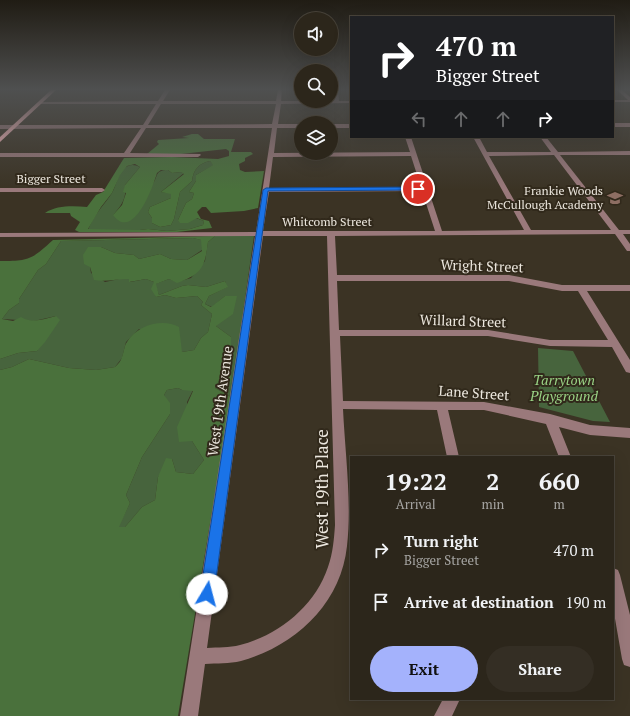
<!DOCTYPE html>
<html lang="en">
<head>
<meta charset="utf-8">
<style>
	body { margin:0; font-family:"PT Serif",serif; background:#342e24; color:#f1f3f6; height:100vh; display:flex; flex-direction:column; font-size:15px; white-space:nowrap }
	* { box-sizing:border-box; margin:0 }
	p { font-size:13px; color:#a6a5a3 }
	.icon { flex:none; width:22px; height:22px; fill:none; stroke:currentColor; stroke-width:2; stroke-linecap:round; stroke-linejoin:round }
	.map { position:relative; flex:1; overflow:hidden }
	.panel { position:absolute; left:350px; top:456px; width:264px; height:244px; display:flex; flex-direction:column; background:#2c261b; border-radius:0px; box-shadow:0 4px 16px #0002,0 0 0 1px #48433a }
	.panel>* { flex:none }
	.banner { position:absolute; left:350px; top:16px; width:264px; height:122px; border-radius:0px; box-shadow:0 4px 16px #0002,0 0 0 1px #48433a; background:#202124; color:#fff; overflow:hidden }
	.buttons { position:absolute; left:294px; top:12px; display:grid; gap:8px }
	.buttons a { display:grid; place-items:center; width:44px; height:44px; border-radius:50%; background:#2c261b; box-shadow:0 4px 16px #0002,0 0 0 1px #48433a; font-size:20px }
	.pin { position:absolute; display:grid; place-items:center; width:34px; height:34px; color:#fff; margin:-17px; border:2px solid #fff; border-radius:50%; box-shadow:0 1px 4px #0007 }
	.me { position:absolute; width:44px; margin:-22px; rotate:8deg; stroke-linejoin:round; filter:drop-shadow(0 0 3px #0008) }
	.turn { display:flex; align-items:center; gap:14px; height:84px; padding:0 20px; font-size:18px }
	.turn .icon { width:52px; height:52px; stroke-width:2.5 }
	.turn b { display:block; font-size:28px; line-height:34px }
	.lanes { display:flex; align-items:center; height:38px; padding:0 20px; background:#0003; justify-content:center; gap:20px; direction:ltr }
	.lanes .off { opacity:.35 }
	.eta { display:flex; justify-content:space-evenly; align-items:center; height:68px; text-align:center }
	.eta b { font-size:24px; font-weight:600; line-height:28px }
	.action { display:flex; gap:8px; margin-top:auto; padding:8px 20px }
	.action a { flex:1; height:46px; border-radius:24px; background:#a4b2fc; color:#111; font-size:16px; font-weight:600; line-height:46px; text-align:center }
	.action a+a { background:#342e24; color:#f1f3f6 }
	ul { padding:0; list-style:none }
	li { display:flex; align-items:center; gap:12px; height:52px; padding:0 20px }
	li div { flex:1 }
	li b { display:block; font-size:15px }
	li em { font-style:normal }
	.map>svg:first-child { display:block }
</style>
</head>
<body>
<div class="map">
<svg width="630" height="716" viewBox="0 0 630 716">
	<rect width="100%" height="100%" fill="#3b3324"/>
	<path fill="#47643d" d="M210,161L214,165L196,175V181L189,192L194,193L192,199L186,203L178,220L196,218L204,221L203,225L190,229L167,231L148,229L140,230H88C93,216 104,205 112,193C117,185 118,170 128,166C132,164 136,165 140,167L125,185C127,198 121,206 113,215C126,206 140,197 151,186C159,178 153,170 168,170L172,173L181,172L184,173L161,192L172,193L171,198L150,207L148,212L152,218V223L160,227L171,225L174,219L180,192L192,181C193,170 199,163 210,161Z
		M215,236H254L231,397L215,388L219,381L231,382V337L216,326L225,296L212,307L205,304L209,296L227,287L225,281L206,287L188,285L182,286L159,295L155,284L169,279L177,282L191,278L205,261L208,242Z
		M193,238L202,240V250L187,260L171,259L160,254L139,259L134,255L115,253L101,247L90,267L91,273L105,282L119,279H130V282L146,279L154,282L156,297L165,295L176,298L197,296L203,302L201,305L212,314L208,332L201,338L194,350L182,352L139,329L126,342L122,358L115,367L96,370L69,368L29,359L12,367L0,370V359L18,353L37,351L56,316L34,321L2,319L9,310L19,303V299L38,270L46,264L61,241Z
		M538,348L573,351L610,422L593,421L539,407Z
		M178,388L182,390H193L187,402L192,441L204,460L193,474L176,472L172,459L158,477L155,500L142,507L125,527H118L130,503L126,495L142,457L170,414L164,395L167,390Z"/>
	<path fill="#4a713c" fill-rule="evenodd" d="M192,134H198L204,139H235L231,152H251L253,154L245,158V161L239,164L240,170L245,172L264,171L258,208L244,211L211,213L206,207H202L197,212L201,219L209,221L212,228L177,232H79L75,230L80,222L71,216L70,213H45C57,205 73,206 87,207L96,195L103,192L124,158L172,157L218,159L229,156V151L226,149L181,154H147L159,144L157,142L158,140L189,138L182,137ZM210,161L213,165L196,175V181L189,192L194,193L192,199L186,203L178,220L180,223H188L197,218L204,221L203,225L190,229L167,231L148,229L140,230L88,229L101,207L112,193L120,175L127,166L135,164L140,167L125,185L123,192L126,193L122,205L113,215C133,242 153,187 157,173L161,170H168L172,173L181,172L184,174L161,192L171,194V198L150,207L148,212L152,218V223L160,227L171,225L174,219L180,192L192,181C193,170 199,163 210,161Z
		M215,236L208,242C205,267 202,274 177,283L169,279L156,284L159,295L182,286L188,285L206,287L225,281L228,287L209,296L205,304L211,307L225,296H237L233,314L216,326L231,337V383L219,381L215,388L231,397L178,716H0V370L12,367L29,359L69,368L96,370L115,367C118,364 121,361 122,357C124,352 124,346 127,342C137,325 163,318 179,327L182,352L194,350L201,338L208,332L212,314L201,305L203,302L197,296L176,298L165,295L156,297L151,289L154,282L146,279L129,282V279C117,279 106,282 94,280L90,267L84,264L83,255L88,247H101L115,253L134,255L139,259L160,254L171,259L187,260L202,251L201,240L193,238L61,241L46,264L38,270L19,299V303L9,310L2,319L13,321L21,317C32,324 44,319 56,316L60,320L45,342L37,351L18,353L0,359V261C29,261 31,260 53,240ZM178,388L182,390L193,391L177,427L179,442L192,441L204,460L193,474L176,472L172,459L166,458L158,477L155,500L142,507L125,527H119L130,503L126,495L142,457L170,414V403L164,395L167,390Z"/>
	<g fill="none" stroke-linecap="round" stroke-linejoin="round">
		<path fill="#9a797b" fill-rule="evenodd" d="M165,90H170L163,101H276L278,90H282L281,101H334V90H338L339,101H351V103L281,104L278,124H301V128H277L274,153L410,152L405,137H411L442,231L524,230L473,137H479L487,152H551L540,137H546L558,152L630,151V155H560L619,230H630V234H623L630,244V251H627L615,234L335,236L337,275H509L562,285H630V291H587L630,360V373L626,372L612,347L550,346L488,336H340L343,401L484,402L550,414L590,425L630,428V438L590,435L559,427L571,457H559L546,424L484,410H448L459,457H447L437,410L343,409C345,452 352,503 347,546C341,604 295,646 241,661C229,664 217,663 205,664L198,716H180L255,236L0,237V233L256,232L272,128H146L130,153L200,154L201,155L198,157H0V153H124L141,128L0,129V125H143L156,104H41L39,103L41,102L158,101ZM161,104H276L272,124L148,125ZM554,155L611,230H531L489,156ZM411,156L421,187L269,188L273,157ZM422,191L435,231H263L269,192ZM263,236H327L335,525C334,539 333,553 328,567C315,606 279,635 240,645C229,648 218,647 207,648ZM337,281H509L562,291H578L608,340H550L488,330H339Z
			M617,90H622L630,97V102H613V100H628Z
			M613,123H630V127H613Z
			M331,124H351V128H331Z
			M0,188H102L105,190L102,192H0Z
			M613,568L618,570L620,575L630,615V667L624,665L622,659L613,607Z
			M443,699H460L452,716H434Z"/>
		<path fill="#ffbcc0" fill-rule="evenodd" d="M51,90H56L0,142V137Z"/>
	</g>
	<linearGradient id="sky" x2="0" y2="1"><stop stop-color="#201c14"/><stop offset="0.47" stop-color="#4f5050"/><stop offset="1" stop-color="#4f5050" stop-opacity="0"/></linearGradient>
	<rect width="630" height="190" fill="url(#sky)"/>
	<path fill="#1a73e8" stroke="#114b97" d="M418,187L421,189L420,190L268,191L214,594L212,598L207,600L202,598L200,594L263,190L266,188Z"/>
	<defs>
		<symbol id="school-bare" viewBox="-9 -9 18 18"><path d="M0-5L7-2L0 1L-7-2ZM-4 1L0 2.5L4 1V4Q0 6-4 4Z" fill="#8d6e63" stroke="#31291b" stroke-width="2.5" paint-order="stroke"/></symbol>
	</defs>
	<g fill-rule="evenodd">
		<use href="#school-bare" x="604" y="187" width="22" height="22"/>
	</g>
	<g text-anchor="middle" stroke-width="4" stroke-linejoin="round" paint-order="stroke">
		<g font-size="12" fill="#ece7de" stroke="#31291b">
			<text x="51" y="183">Bigger Street</text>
			<text x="327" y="226">Whitcomb Street</text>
		</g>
		<g font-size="12" fill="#ece7de" stroke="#31291b" text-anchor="end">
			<text x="603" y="195">Frankie Woods<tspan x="603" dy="14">McCullough Academy</tspan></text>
		</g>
		<g font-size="14" fill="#ece7de" stroke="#31291b">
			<text transform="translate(482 266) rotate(2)" y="5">Wright Street</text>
			<text transform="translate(463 321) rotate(2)" y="5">Willard Street</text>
			<text transform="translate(474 393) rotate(4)" y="5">Lane Street</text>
			<text transform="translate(220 401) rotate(-82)" y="5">West 19th Avenue</text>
		</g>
		<g font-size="14" font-style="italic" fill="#9ad385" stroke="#31291b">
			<text x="564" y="385">Tarrytown<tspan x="564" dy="16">Playground</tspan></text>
		</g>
		<g font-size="17" fill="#ece7de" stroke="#31291b">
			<text transform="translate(322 489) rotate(-90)" y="6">West 19th Place</text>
		</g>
	</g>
</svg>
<div class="buttons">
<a><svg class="icon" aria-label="sound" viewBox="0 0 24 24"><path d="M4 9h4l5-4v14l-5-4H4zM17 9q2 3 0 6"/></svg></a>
<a><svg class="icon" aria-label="search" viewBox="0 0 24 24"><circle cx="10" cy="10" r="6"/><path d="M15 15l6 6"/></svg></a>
<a><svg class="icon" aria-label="layers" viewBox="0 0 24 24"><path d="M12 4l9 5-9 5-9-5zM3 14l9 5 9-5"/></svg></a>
</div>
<div class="pin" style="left:418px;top:189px;background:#d93025"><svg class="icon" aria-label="arrive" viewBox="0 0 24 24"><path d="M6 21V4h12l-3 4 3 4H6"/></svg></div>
<svg class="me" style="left:207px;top:594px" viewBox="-20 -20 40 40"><circle r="19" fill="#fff"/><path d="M0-13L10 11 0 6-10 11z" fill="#1a73e8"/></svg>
<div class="banner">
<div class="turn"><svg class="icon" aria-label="right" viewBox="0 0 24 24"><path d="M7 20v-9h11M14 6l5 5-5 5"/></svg><div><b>470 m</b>Bigger Street</div></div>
<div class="lanes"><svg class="icon off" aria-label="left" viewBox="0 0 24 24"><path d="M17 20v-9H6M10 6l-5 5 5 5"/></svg><svg class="icon off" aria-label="ahead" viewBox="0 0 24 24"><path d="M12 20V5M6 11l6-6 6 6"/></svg><svg class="icon off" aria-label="ahead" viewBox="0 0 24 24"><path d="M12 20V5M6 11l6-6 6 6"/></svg><svg class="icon" aria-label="right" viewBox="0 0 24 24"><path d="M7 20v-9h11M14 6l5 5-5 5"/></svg></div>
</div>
<section class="panel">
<div class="eta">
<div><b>19:22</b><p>Arrival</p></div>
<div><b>2</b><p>min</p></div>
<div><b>660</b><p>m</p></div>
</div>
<ul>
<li><svg class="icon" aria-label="right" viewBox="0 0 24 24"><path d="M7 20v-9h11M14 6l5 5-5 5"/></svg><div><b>Turn right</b><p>Bigger Street</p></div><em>470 m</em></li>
<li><svg class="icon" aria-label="arrive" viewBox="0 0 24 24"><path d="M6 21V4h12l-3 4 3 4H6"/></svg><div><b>Arrive at destination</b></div><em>190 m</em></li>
</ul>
<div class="action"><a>Exit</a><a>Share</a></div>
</section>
</div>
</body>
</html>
